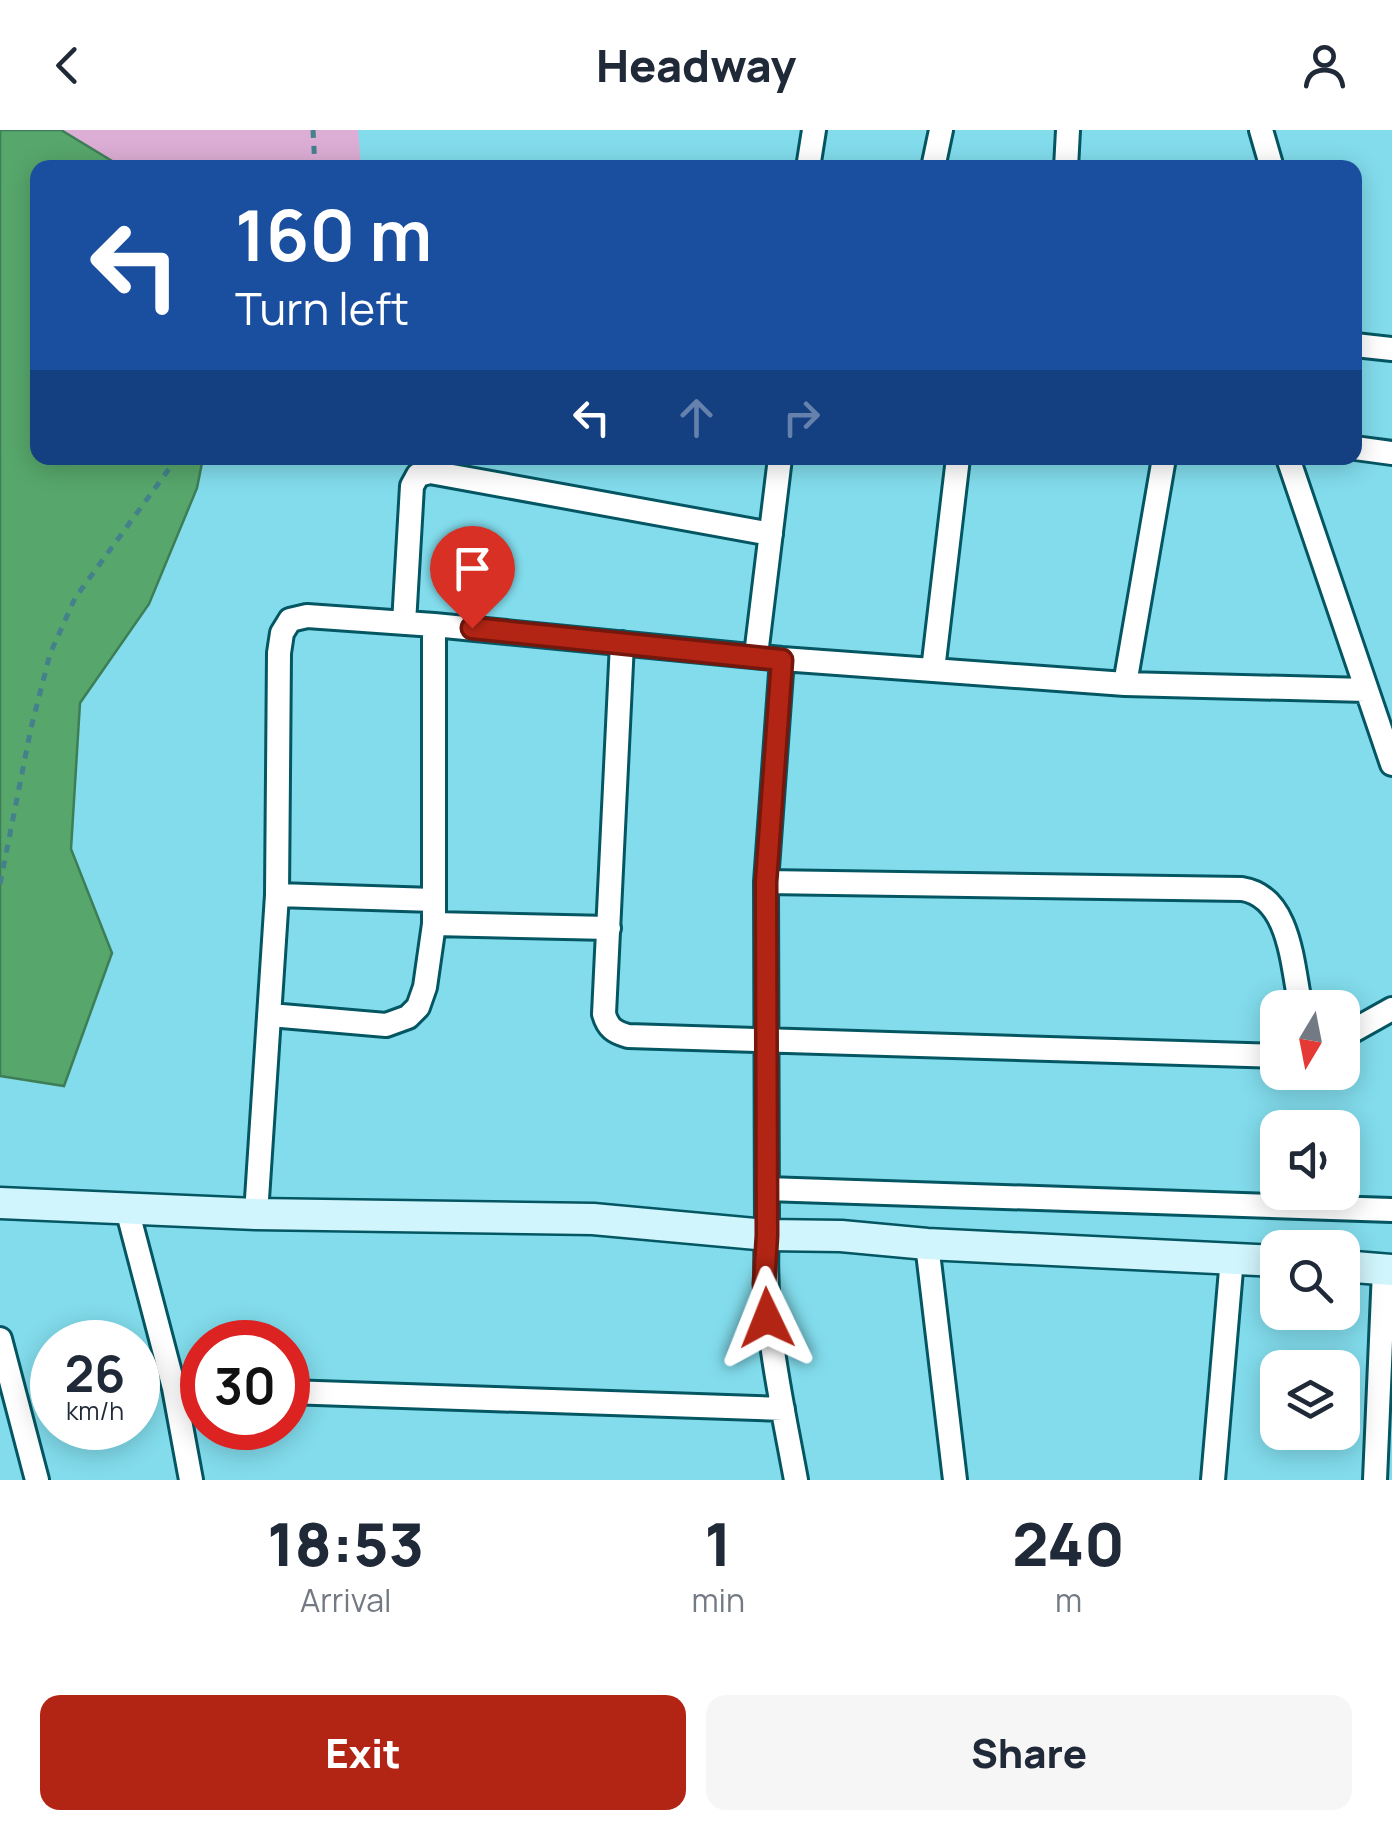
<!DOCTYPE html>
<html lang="en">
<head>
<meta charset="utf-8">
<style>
	body { margin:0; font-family:Manrope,sans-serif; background:#f6f6f7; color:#1f2937; height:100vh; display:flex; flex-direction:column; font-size:38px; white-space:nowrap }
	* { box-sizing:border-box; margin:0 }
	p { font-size:32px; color:#747a83 }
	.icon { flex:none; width:55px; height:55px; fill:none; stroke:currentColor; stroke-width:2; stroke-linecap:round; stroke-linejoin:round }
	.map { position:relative; height:1350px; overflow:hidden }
	.panel { display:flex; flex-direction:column; background:#fff; flex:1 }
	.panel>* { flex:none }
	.top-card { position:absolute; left:30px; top:30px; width:1332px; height:305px; border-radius:20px; box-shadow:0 5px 25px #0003; background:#1a4fa0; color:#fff; overflow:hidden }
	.needle { width:65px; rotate:190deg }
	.fabs { position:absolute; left:1260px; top:860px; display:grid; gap:20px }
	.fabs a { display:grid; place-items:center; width:100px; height:100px; border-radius:20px; background:#fff; box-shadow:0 5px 25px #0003; font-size:50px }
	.speed { position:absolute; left:30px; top:1190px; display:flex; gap:20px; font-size:50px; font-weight:700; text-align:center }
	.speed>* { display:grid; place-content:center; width:130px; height:130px; border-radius:50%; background:#fff; box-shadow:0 5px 25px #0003; line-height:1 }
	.speed small { font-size:25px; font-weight:400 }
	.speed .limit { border:15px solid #d22; background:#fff; color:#111 }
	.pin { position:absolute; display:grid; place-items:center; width:85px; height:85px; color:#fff; margin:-102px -42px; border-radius:50% 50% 50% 0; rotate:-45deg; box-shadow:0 0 10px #0007 }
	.pin .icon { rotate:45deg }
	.me { position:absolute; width:110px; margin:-55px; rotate:358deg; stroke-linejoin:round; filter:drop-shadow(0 0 8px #0008) }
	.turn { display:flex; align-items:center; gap:35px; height:210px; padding:0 40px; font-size:45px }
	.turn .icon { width:130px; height:130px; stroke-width:2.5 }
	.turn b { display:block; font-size:70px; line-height:85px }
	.lanes { display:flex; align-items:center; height:95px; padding:0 40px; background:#0003; justify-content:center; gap:50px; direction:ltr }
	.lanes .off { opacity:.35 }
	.eta { display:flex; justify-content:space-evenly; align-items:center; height:170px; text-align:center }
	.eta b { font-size:60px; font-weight:800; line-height:70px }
	.action { display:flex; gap:20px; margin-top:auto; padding:20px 40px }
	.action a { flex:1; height:115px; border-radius:20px; background:#b22514; color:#fff; font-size:40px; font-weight:800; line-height:115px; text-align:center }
	.action a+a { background:#f6f6f7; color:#1f2937 }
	header { display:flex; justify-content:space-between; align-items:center; height:130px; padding:0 40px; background:#fff; font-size:45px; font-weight:800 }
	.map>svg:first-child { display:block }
</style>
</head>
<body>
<header><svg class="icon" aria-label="back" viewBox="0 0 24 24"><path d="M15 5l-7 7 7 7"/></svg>Headway<svg class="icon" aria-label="person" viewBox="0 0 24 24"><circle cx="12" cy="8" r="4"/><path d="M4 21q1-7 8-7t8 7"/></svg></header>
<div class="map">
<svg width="1392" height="1350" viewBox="0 0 1392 1350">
	<rect width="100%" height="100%" fill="#82dcec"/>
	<path fill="#dcadd5" d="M61,0H358L361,37H122Z"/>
	<path fill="#57a76c" stroke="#3e7e56" stroke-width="2.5" d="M0,0H61L122,37L38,38V328H203L197,358L149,474L80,573L71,719L112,823L64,956L0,946Z"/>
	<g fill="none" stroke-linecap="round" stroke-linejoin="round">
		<defs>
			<path id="minor" d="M1261,0L1272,38
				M808,38L814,0
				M933,38L941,0
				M1066,38L1068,0
				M1355,215L1392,219
				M1355,318L1392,323
				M1288,328L1392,634
				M404,493L412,356L418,345L430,342L771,404
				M622,513L604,884C608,898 614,902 628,906L1278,926
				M756,525L780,328
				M782,529L766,752L767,1105C762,1189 781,1268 796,1350
				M933,540L958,328
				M1125,554L1164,328
				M766,752L1242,759C1291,767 1292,836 1301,878
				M277,765L434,770
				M434,794L609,798
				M270,885L386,895L408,887L418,877L425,857L434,794V495
				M1342,907L1392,879
				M767,1059L1392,1080
				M127,1079L174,1258L191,1350
				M256,1084L277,765L279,523L282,503L290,490L307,486L434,495L782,529L1125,554L1366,560
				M927,1114L955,1350
				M0,1209L37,1350
				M174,1258L202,1259
				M288,1262L783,1279
				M1213,1350L1232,1128
				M1375,1350L1384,1140"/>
			<path id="secondary" d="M0,1073L256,1084L593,1089L767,1105L841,1106L927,1114L1278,1131
				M1342,1136L1392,1140"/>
		</defs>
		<use href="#minor" stroke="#045662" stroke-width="28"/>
		<use href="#secondary" stroke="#045662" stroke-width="35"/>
		<path stroke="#44818c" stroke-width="5" stroke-dasharray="8 8" stroke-linecap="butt" d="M313,0L315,38
			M0,754L31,598L50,524L75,468L177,328"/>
		<use href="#minor" stroke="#fff" stroke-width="22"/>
		<use href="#secondary" stroke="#d1f5fc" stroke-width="30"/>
	</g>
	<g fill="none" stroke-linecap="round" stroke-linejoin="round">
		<defs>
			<path id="route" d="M472,498L782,530L766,752L767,1105L764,1154L767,1188"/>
		</defs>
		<use href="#route" stroke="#74180d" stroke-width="25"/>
		<use href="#route" stroke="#b22514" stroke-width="18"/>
	</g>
</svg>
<div class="fabs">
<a><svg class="needle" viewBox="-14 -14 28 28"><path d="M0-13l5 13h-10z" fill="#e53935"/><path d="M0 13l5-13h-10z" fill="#747a83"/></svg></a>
<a><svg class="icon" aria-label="sound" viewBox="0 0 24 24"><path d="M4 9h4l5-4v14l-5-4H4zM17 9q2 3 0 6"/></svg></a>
<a><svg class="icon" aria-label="search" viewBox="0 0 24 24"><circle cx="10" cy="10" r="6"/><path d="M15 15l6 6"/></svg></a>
<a><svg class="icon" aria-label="layers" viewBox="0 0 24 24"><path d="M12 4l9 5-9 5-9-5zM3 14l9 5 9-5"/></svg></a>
</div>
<div class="speed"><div>26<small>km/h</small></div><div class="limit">30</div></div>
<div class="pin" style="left:472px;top:498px;background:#d93025"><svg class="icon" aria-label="arrive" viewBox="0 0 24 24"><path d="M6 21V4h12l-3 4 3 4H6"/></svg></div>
<svg class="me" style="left:767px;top:1188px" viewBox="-20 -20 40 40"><path d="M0-17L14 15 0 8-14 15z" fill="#b22514" stroke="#fff" stroke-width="4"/></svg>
<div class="top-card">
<div class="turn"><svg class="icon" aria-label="left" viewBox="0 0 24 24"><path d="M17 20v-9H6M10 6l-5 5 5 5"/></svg><div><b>160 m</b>Turn left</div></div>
<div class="lanes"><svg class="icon" aria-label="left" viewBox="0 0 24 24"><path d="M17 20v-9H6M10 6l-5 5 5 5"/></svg><svg class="icon off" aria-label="ahead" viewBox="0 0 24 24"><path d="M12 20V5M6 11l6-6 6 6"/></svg><svg class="icon off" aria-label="right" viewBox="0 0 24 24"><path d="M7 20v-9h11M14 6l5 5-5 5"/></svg></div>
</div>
</div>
<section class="panel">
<div class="eta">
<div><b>18:53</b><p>Arrival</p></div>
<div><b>1</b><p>min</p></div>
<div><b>240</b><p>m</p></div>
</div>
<div class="action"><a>Exit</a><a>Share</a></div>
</section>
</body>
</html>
